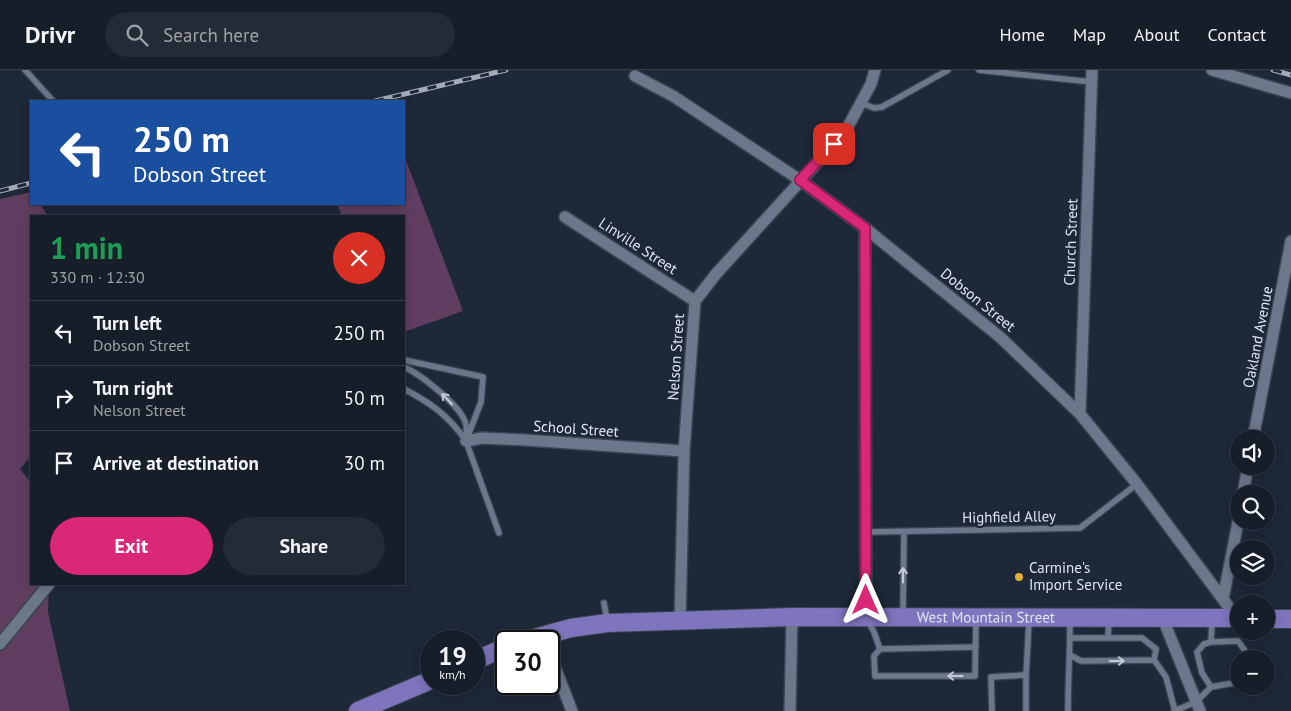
<!DOCTYPE html>
<html lang="en">
<head>
<meta charset="utf-8">
<style>
	body { margin:0; font-family:"PT Sans",sans-serif; background:#232b36; color:#f1f3f6; height:100vh; display:flex; flex-direction:column; font-size:19px; white-space:nowrap }
	* { box-sizing:border-box; margin:0 }
	p { font-size:16px; color:#9ea2a8 }
	.icon { flex:none; width:28px; height:28px; fill:none; stroke:currentColor; stroke-width:2; stroke-linecap:round; stroke-linejoin:round }
	.map { position:relative; flex:1; overflow:hidden }
	.panel { position:absolute; left:30px; top:145px; width:375px; height:370px; display:flex; flex-direction:column; background:#161e2a; border-radius:0px; box-shadow:0 2px 12px #0003,0 0 0 1px #353c47 }
	.panel>* { flex:none }
	.top-card { position:absolute; left:30px; top:30px; width:375px; height:105px; border-radius:0px; box-shadow:0 2px 12px #0003,0 0 0 1px #353c47; background:#1a4fa0; color:#fff; overflow:hidden }
	.tools { position:absolute; left:1230px; top:360px; display:grid; gap:10px }
	.tools a { display:grid; place-items:center; width:45px; height:45px; border-radius:50%; background:#161e2a; box-shadow:0 2px 12px #0003,0 0 0 1px #353c47; font-size:25px }
	.speed { position:absolute; left:420px; top:560px; display:flex; gap:10px; font-size:25px; font-weight:700; text-align:center }
	.speed>* { display:grid; place-content:center; width:65px; height:65px; border-radius:50%; background:#161e2a; box-shadow:0 2px 12px #0003,0 0 0 1px #353c47; line-height:1 }
	.speed small { font-size:12px; font-weight:400 }
	.speed .limit { border:2px solid #111; border-radius:8px; background:#fff; color:#111 }
	.pin { position:absolute; display:grid; place-items:center; width:42px; height:42px; color:#fff; margin:-21px; border-radius:10px; box-shadow:0 2px 8px #0006 }
	.me { position:absolute; width:55px; margin:-28px; rotate:0deg; stroke-linejoin:round; filter:drop-shadow(0 0 4px #0008) }
	.turn { display:flex; align-items:center; gap:18px; height:105px; padding:0 20px; font-size:22px }
	.turn .icon { width:65px; height:65px; stroke-width:2.5 }
	.turn b { display:block; font-size:35px; line-height:42px }
	.round { display:grid; place-items:center; flex:none; width:52px; height:52px; border-radius:26px; background:#232b36 }
	.head { display:flex; align-items:center; justify-content:space-between; height:85px; padding:0 20px }
	h1 { font-size:30px; font-weight:800; line-height:38px; color:#1e9e55 }
	.button { display:flex; gap:10px; margin-top:auto; padding:10px 20px }
	.button a { flex:1; height:58px; border-radius:30px; background:#db2777; color:#fff; font-size:20px; font-weight:800; line-height:58px; text-align:center }
	.button a+a { background:#232b36; color:#f1f3f6 }
	ul { padding:0; list-style:none }
	li { display:flex; align-items:center; gap:15px; height:65px; padding:0 20px; border-top:1px solid #353c47 }
	li div { flex:1 }
	li b { display:block; font-size:19px }
	li em { font-style:normal }
	header { display:flex; align-items:center; gap:30px; box-sizing:border-box; height:70px; padding:0 25px; background:#161e2a; border-bottom:1px solid #353c47 }
	header strong { font-size:24px }
	nav { display:flex; gap:28px; margin-inline-start:auto; font-size:18px }
	.search { width:350px; height:45px; background:#232b36; display:flex; align-items:center; gap:12px; box-sizing:border-box; padding:0 18px; border-radius:28px; color:#9ea2a8; font-size:19px }
	.map>svg:first-child { display:block }
</style>
</head>
<body>
<header>
<strong>Drivr</strong>
<div class="search"><svg class="icon" aria-label="search" viewBox="0 0 24 24"><circle cx="10" cy="10" r="6"/><path d="M15 15l6 6"/></svg>Search here</div>
<nav><a>Home</a><a>Map</a><a>About</a><a>Contact</a></nav>
</header>
<div class="map">
<svg width="1291" height="641" viewBox="0 0 1291 641">
	<rect width="100%" height="100%" fill="#1d2838"/>
	<path fill="#603e61" d="M404,85L463,241L404,262V146H342L337,134H404Z
		M31,122V134H40L48,146H31V386L20,399L31,413V514H49L48,542L70,641H0V129Z"/>
	<g fill="none" stroke-linecap="round" stroke-linejoin="round">
		<defs>
			<path id="service" d="M25,0L53,31
				M979,0L1092,12
				M861,33L874,38L882,37L948,0
				M404,290L483,307L481,332L466,371L499,463
				M404,297C420,304 463,337 466,355C467,358 466,363 466,367
				M404,319C431,333 449,346 466,371
				M866,462L1080,458L1137,414
				M604,533L607,550
				M903,545L904,462
				M867,549L874,562L880,579
				M1212,550L1211,572L1204,574L1197,582L1202,603L1211,617L1239,612
				M1070,568H1142L1156,579L1154,590L1081,591L1070,585
				M1108,568L1109,550
				M1211,572L1238,571L1251,589
				M976,577L880,579L874,586L875,606H975L976,549
				M1154,590L1166,607L1175,641
				M992,641L991,607L1026,605
				M1026,641V605L1029,551
				M1068,641C1068,611 1070,581 1070,551
				M1174,641L1196,632L1211,617"/>
			<path id="minor" d="M1212,0L1291,23
				M635,6L673,26L800,110L865,158L1000,267L1080,344L1137,414L1237,548
				M565,147L695,231
				M865,158L866,547
				M1080,344L1092,0
				M1253,369L1291,171
				M466,371L482,368L526,370L684,381
				M1243,424L1248,396
				M1223,529L1239,447
				M1163,549L1200,641
				M680,551L684,381L695,231L716,204L845,62L871,14L875,0
				M0,574L49,514
				M549,582L572,641
				M790,641L792,547"/>
			<g id="primary">
				<path d="M1266,549H1291"/>
				<path id="s1" d="M524,571L571,558L607,553L792,547L1239,548"/>
				<path d="M474,591L506,577"/>
				<path d="M358,641L431,610"/>
			</g>
		</defs>
		<use href="#service" stroke="#3b4451" stroke-width="8"/>
		<use href="#minor" stroke="#3b4451" stroke-width="14"/>
		<use href="#primary" stroke="#3b4451" stroke-width="20"/>
		<use href="#service" stroke="#6b778a" stroke-width="5.5"/>
		<use href="#minor" stroke="#6b778a" stroke-width="11"/>
		<use href="#primary" stroke="#7f75be" stroke-width="18"/>
		<defs>
			<path id="rail" d="M1273,0L1291,5
				M375,31L506,0
				M0,121L31,113"/>
		</defs>
		<use href="#rail" stroke="#a3abb7" stroke-width="5"/>
		<use href="#rail" stroke="#1d2838" stroke-width="3" stroke-dasharray="9" stroke-linecap="butt"/>
	</g>
	<defs><path id="oneway-shaft" d="M-6 0H5M1.5-3L5.5 0L1.5 3" fill="none" stroke-width="1.6" stroke-linecap="round" stroke-linejoin="round" transform="scale(1.25)"/></defs>
	<g stroke="#c1cad6">
		<use href="#oneway-shaft" transform="translate(447 329) rotate(-133)"/>
		<use href="#oneway-shaft" transform="translate(903 505) rotate(-90)"/>
		<use href="#oneway-shaft" transform="translate(1117 591)"/>
		<use href="#oneway-shaft" transform="translate(955 606) rotate(-180)"/>
	</g>
	<g fill="none" stroke-linecap="round" stroke-linejoin="round">
		<defs>
			<path id="route" d="M834,74L800,110L865,158L866,530"/>
		</defs>
		<use href="#route" stroke="#8e194d" stroke-width="12"/>
		<use href="#route" stroke="#db2777" stroke-width="9"/>
	</g>
	<circle fill="#dfb034" stroke="#1d2838" stroke-width="2" cx="1019" cy="507" r="5"/>
	<g text-anchor="middle" stroke-width="5" stroke-linejoin="round" paint-order="stroke">
		<g font-size="15" fill="#dee5f0" stroke="#1d2838">
			<text transform="translate(1071 172) rotate(-88)" y="5">Church Street</text>
			<text transform="translate(638 176) rotate(33)" y="5">Linville Street</text>
			<text transform="translate(978 230) rotate(39)" y="5">Dobson Street</text>
			<text transform="translate(1258 267) rotate(-79)" y="5">Oakland Avenue</text>
			<text transform="translate(676 287) rotate(-86)" y="5">Nelson Street</text>
			<text transform="translate(576 359) rotate(4)" y="5">School Street</text>
			<text transform="translate(1009 447) rotate(-1)" y="5">Highfield Alley</text>
			<text dy="5" stroke="none"><textPath href="#s1" startOffset="464">West Mountain Street</textPath></text>
		</g>
		<g font-size="15" fill="#dee5f0" stroke="#1d2838" text-anchor="start">
			<text x="1029" y="503">Carmine's<tspan x="1029" dy="17">Import Service</tspan></text>
		</g>
	</g>
</svg>
<div class="tools">
<a><svg class="icon" aria-label="sound" viewBox="0 0 24 24"><path d="M4 9h4l5-4v14l-5-4H4zM17 9q2 3 0 6"/></svg></a>
<a><svg class="icon" aria-label="search" viewBox="0 0 24 24"><circle cx="10" cy="10" r="6"/><path d="M15 15l6 6"/></svg></a>
<a><svg class="icon" aria-label="layers" viewBox="0 0 24 24"><path d="M12 4l9 5-9 5-9-5zM3 14l9 5 9-5"/></svg></a>
<a>+</a>
<a>−</a>
</div>
<div class="speed"><div>19<small>km/h</small></div><div class="limit">30</div></div>
<div class="pin" style="left:834px;top:74px;background:#d93025"><svg class="icon" aria-label="arrive" viewBox="0 0 24 24"><path d="M6 21V4h12l-3 4 3 4H6"/></svg></div>
<svg class="me" style="left:866px;top:530px" viewBox="-20 -20 40 40"><path d="M0-17L14 15 0 8-14 15z" fill="#db2777" stroke="#fff" stroke-width="4"/></svg>
<div class="top-card">
<div class="turn"><svg class="icon" aria-label="left" viewBox="0 0 24 24"><path d="M17 20v-9H6M10 6l-5 5 5 5"/></svg><div><b>250 m</b>Dobson Street</div></div>
</div>
<section class="panel">
<div class="head"><div><h1>1 min</h1><p>330 m · 12:30</p></div><a class="round" style="background:#d93025;color:#fff"><svg class="icon" aria-label="close" viewBox="0 0 24 24"><path d="M6 6l12 12M18 6L6 18"/></svg></a></div>
<ul>
<li><svg class="icon" aria-label="left" viewBox="0 0 24 24"><path d="M17 20v-9H6M10 6l-5 5 5 5"/></svg><div><b>Turn left</b><p>Dobson Street</p></div><em>250 m</em></li>
<li><svg class="icon" aria-label="right" viewBox="0 0 24 24"><path d="M7 20v-9h11M14 6l5 5-5 5"/></svg><div><b>Turn right</b><p>Nelson Street</p></div><em>50 m</em></li>
<li><svg class="icon" aria-label="arrive" viewBox="0 0 24 24"><path d="M6 21V4h12l-3 4 3 4H6"/></svg><div><b>Arrive at destination</b></div><em>30 m</em></li>
</ul>
<div class="button"><a>Exit</a><a>Share</a></div>
</section>
</div>
</body>
</html>
